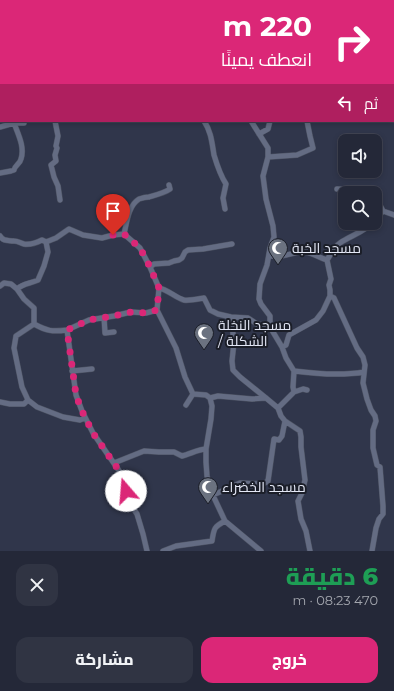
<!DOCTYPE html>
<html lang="ar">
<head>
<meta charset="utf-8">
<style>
	body { margin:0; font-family:Montserrat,Cairo,sans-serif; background:#303443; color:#f1f3f6; direction:rtl; height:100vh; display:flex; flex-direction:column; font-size:15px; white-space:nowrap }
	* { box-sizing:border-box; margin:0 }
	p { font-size:13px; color:#a3a6ae }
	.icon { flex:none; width:22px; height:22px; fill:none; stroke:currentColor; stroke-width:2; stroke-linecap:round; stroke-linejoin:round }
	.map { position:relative; height:551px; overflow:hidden; direction:ltr }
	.drawer { display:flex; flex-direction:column; background:#242838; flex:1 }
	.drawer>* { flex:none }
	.top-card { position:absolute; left:0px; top:0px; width:394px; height:122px; box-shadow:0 2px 6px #0003,0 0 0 1px #414453; direction:rtl; background:#db2777; color:#fff; overflow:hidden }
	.controls { position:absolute; left:338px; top:134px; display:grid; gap:8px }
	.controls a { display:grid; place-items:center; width:44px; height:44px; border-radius:8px; background:#242838; box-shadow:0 2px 6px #0003,0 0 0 1px #414453; font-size:20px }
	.pin { position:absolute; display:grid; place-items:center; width:34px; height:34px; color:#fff; margin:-41px -17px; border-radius:50% 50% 50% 0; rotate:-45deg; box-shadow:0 0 4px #0007 }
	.pin .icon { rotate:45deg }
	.me { position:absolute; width:44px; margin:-22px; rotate:342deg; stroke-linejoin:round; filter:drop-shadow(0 0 3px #0008) }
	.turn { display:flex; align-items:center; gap:14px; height:84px; padding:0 16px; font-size:18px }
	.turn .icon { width:52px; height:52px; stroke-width:2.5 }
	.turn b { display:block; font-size:28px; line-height:34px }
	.then { display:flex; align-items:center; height:38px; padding:0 16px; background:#0003; gap:8px; font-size:15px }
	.round { display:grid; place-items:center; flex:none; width:42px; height:42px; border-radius:12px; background:#303443 }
	.overview { display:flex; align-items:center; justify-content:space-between; height:68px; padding:0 16px }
	h1 { font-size:24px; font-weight:800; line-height:30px; color:#1e9e55 }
	.cta { display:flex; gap:8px; margin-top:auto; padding:8px 16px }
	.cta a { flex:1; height:46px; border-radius:12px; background:#db2777; color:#fff; font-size:16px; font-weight:800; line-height:46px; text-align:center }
	.cta a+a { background:#303443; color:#f1f3f6 }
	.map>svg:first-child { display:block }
</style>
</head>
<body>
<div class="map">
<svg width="394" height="551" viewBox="0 0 394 551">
	<rect width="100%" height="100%" fill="#30364b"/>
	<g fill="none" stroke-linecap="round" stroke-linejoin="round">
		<path stroke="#3f85b1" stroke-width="1.5" d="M339,0L340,1
			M393,39L394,40"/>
		<defs>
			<path id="minor" d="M21,0V1
				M89,0V1
				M177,0L178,1
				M245,0V1
				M68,1L70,0
				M225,1L230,0
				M55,121L58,136L56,146L57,148L55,155L56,161L51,165L54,177L58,186L60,200
				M204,121C211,131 212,143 214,155C217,165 220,175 226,184L223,198L225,209
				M0,127L14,123H24V121
				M259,134L268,129L270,121
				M268,157L297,155L313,148L310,136L307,121
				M0,173L11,171L14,170C15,165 20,164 21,159C25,147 18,134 14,123
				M337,189C350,190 362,188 373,193
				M375,196L383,211
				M375,220L383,211L394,215
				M124,234C127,222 128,206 139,199C142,198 146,197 149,197C156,195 164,193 170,189L169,185
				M0,236C4,242 8,240 14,241C18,241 20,243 24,244C31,245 36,243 42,240L46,242
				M269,256C275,256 281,257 286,255C293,254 298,251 305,252C314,253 319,258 327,260
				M150,267L154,264L169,263L174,261L179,260L182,258L185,252L188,250L203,249L232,244
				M0,286L4,283L11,284L17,289L24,299L34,308V324C47,331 52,332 67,330L76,395L82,411L93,433L122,475L131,505L137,514L143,534L147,551
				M159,288C167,289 176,298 184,300C189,301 198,299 204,298L210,310L218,314L231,317L248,318L257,324L268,326L270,322V316L261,304L259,299L260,284L267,265L270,248L274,237L273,226L266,199L263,176L268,157V148L251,121
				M17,289C24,283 29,284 38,280L44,266L48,252L46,242L56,238L69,229L83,235L102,238L113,235L124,234L140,248L150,267L159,288L157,310
				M104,317L105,333L114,332
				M231,317L234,342L232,361L233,370L240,377L266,398L278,408L281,416L285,421L300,431L301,437V447L305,480L302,493L298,501L301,519L306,531L310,551
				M34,324L16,336L14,348L22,387L28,400L37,407L63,417L80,420L85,418
				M268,326L270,327L282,347L286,345L289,335L316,320L323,311L330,296
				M67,330L89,320L114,316L131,312L146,313L157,310L176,348L185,377L193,394L206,395L210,398L212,406L211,419L206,449V462L207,476L210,489L225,521L261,551
				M282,347L286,358L294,371C317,374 341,376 364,372
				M72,371L92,369
				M294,392L303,389L307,390
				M210,398L218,396L252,399L266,398
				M0,402L10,404H24L28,400
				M186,405L193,394
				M278,408L294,392L293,387L294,371
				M114,463L144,451L159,452H174L182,456C190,454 199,449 206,449
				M213,495L240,483L263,484L268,481L274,439L279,440L282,436L285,421
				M163,551L176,546L212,541C214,528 214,527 225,521
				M372,551L376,528L379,519L383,514V506L380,467L377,465L373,448V430L376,421L375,416L371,410L367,399L363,383L365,365L363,357L357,348L334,298L330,296V290L329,285L331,279L327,260C331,254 334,247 340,243C350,236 364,232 372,223"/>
		</defs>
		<use href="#minor" stroke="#4d5363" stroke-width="6"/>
		<use href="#minor" stroke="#646c83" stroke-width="5"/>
	</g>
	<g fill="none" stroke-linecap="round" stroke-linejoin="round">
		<path stroke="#db2777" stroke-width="7" stroke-dasharray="0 12.6" d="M113,235L124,234L140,248L150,267L159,288L157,310L146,313L131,312L114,316L89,320L67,330L76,395L82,411L93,433L122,475L126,491"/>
	</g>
	<defs>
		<symbol id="mosque-pin" viewBox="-11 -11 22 30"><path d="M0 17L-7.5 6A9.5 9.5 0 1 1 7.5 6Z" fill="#6b7280" stroke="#1b1e28"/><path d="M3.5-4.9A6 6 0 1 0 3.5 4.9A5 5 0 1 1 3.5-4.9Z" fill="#fff"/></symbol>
	</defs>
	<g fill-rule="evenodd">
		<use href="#mosque-pin" x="267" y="237" width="22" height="30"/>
		<use href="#mosque-pin" x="193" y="322" width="22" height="30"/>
		<use href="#mosque-pin" x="197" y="476" width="22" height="30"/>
	</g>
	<g text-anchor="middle" stroke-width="4" stroke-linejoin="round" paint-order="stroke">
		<g font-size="14" fill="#e4e8f6" stroke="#1b1e28" text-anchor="start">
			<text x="292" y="253">مسجد الخبة</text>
			<text x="218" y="330">مسجد النخلة<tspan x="218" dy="16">/ الشكلة</tspan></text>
			<text x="222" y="492">مسجد الخضراء</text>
		</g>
	</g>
</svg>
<div class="controls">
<a><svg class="icon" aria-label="sound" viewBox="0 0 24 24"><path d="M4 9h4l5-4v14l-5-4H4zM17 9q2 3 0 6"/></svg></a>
<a><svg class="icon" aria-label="search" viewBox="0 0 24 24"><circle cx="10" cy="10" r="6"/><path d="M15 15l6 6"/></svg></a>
</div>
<div class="pin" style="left:113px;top:235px;background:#d93025"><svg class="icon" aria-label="arrive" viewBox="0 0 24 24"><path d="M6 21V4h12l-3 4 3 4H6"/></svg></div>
<svg class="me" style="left:126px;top:491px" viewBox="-20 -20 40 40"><circle r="19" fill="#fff"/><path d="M0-13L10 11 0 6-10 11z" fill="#db2777"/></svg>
<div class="top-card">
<div class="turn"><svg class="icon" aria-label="right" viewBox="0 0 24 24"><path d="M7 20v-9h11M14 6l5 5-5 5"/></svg><div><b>220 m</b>انعطف يمينًا</div></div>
<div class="then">ثم<svg class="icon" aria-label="left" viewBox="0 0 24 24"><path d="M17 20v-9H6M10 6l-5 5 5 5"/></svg></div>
</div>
</div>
<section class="drawer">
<div class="overview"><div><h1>6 دقيقة</h1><p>470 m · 08:23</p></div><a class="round"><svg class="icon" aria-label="close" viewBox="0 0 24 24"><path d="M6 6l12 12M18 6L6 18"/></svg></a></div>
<div class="cta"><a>خروج</a><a>مشاركة</a></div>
</section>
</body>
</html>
